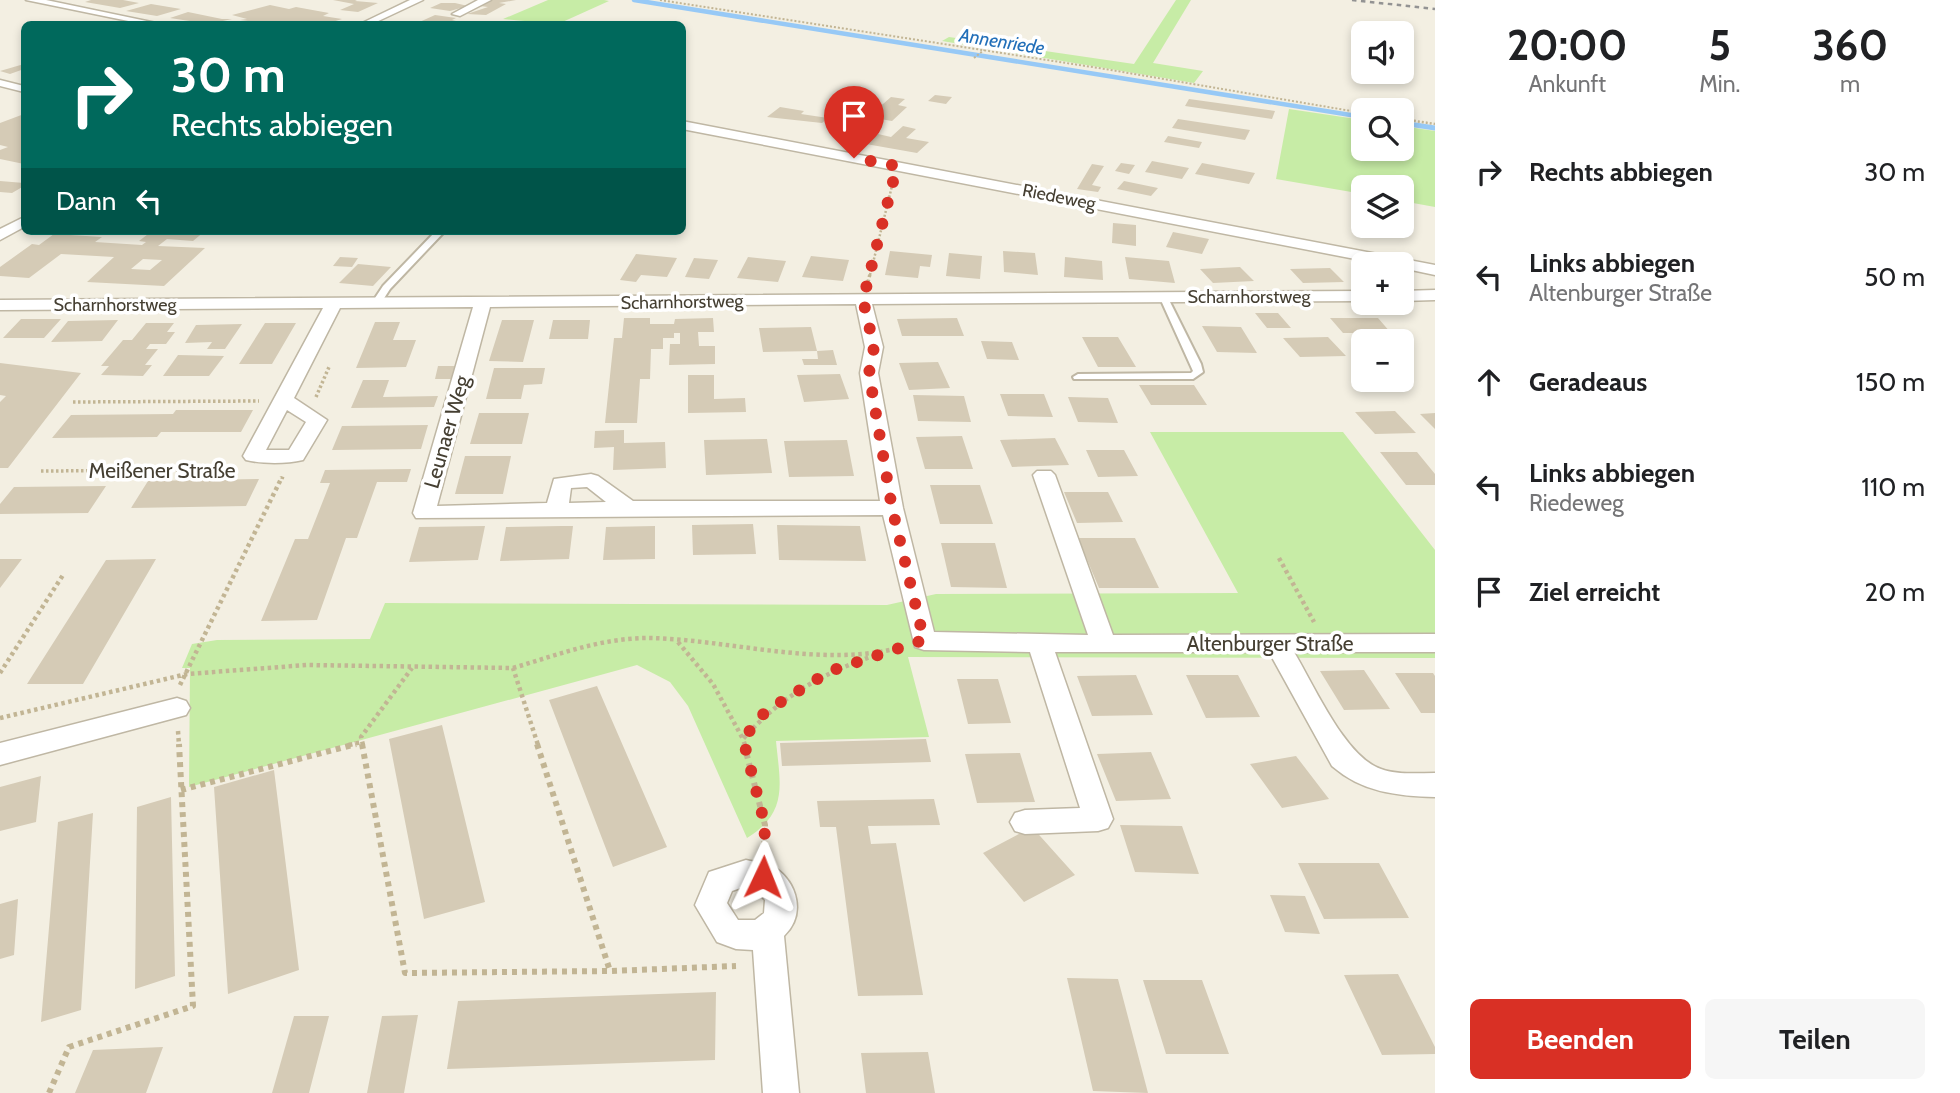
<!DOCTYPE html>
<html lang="de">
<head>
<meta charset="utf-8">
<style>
	body { margin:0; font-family:Cabin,sans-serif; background:#f6f6f6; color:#202124; height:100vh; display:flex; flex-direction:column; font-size:26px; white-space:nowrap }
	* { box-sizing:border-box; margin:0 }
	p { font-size:23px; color:#757577 }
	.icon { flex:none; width:38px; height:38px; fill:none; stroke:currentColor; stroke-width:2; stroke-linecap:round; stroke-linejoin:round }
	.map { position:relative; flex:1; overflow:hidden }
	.details { display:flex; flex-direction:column; background:#fff; width:525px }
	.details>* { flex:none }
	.guide { position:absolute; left:21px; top:21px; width:665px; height:214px; border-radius:10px; box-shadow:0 4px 10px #0003; background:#00695c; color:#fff; overflow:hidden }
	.controls { position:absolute; left:1351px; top:21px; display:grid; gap:14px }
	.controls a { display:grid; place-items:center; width:63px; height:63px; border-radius:10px; background:#fff; box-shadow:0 4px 10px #0003; font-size:35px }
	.pin { position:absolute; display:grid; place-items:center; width:60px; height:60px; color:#fff; margin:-72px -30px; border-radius:50% 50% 50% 0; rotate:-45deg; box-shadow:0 0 7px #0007 }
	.pin .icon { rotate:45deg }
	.me { position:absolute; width:77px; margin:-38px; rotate:2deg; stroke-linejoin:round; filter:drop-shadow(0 0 5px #0008) }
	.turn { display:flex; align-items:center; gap:24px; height:147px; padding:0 35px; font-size:32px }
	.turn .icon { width:91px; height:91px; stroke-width:2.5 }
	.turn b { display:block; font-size:49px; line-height:60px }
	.then { display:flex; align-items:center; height:66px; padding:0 35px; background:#0003; gap:14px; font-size:26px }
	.eta { display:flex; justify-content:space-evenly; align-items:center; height:119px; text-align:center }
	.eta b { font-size:42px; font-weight:800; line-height:49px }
	.button { display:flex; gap:14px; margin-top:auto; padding:14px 35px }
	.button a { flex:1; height:80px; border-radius:10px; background:#d93025; color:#fff; font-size:28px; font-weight:800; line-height:80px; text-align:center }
	.button a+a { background:#f6f6f6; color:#202124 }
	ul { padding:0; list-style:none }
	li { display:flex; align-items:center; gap:21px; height:105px; padding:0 35px }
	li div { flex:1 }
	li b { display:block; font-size:26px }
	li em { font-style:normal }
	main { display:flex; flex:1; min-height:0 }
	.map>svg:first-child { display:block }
</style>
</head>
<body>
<main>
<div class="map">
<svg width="1435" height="1093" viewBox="0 0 1435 1093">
	<rect width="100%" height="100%" fill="#f3efe2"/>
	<path fill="#c7eca6" d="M548,0H604L609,1L558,24L503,19Z
		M1176,0H1191L1153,63L1203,71L1194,83L942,41L949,37L1134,64Z
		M1289,109L1363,120V149H1402V126L1435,131V207L1402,201V187H1363V194L1276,179Z
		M1150,432H1343L1435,550V658L908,657L929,737L776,741C780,784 789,812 747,838L688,706L670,682L637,665L189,787L190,668H182L192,644L217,640L370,639L385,603L887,605L936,594L1238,593Z"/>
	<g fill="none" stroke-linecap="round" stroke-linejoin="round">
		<path stroke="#97c9f6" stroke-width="4.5" d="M634,0L1363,117"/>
		<path stroke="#97c9f6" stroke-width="5" d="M1402,123L1435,128"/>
	</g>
	<path fill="#d5cbb6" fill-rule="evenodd" d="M91,0H123L139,3L120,8L85,2Z
		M333,0H357L355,1L378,3L358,12L340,10L354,4Z
		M492,0H516L499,3L506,4L486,15L467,14L488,7L480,6Z
		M441,3H455L468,6L450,11L430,8Z
		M151,4L181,9L157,16L126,11Z
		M270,5L289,9L296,7L329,13L323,16L342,19L326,24H274L240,20L247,19L232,15Z
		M188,12L222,19H232L209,24L170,18Z
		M435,15L456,18L452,20L456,21L449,24H415Z
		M24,64V69L10,74L0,71Z
		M935,95L952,97L946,104L928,101Z
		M891,97L905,99L898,105L907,107L892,121L868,117Z
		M1189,99L1275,111L1272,119L1185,106Z
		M780,107L804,111L801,114L828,118L822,123L767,117Z
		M24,114V164L0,159V150L8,147L0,145V123Z
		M1178,119L1250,130L1245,140L1172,128Z
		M903,126L916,129L906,138L929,142L917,153L866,144L878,134L891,137Z
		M1168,136L1202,142L1199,148L1164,142Z
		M1152,161L1189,168L1182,179L1145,172Z
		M1121,163L1135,165L1129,174L1115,171Z
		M1202,163L1255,173L1249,184L1195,174Z
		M1092,164L1104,166L1092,185L1101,187L1098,192L1077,189Z
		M0,181L24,183V186L12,193L0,192Z
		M1124,181L1158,188L1151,196L1117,189Z
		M1113,223L1136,225V246L1112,243Z
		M152,231H205L193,241L167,239L158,246L205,248L164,286L87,282L114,257L61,254L29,278L0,276V267L32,244L39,245L54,234L102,237L95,242L142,245L146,242L139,241ZM143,259L162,260L150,270L131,269Z
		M1173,232L1209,239L1202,254L1166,247Z
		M890,251L932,255L930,267L920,266L918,278L885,275Z
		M1003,251L1035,253L1038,275L1004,272Z
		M949,253L982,256L980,279L946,276Z
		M636,254L677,258L667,277L641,275L636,282L620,280Z
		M811,256L849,260L843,281L802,277Z
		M340,257L358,258L352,267L333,266Z
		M748,257L786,261L778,282L737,278Z
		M1065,257L1102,261L1103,280L1064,277Z
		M1125,257L1169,261L1175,283L1129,279Z
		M694,258L718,260L709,279L685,277Z
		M358,264L391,267L373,286L339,283Z
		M1240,267L1254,281L1213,283L1200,269Z
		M1330,268L1344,282L1303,283L1290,269Z
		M1255,313H1278L1291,328H1267Z
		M624,318H650V324H674L675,319L713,318L714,332H698L699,346H715V364L669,365L670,344H680V333H674V338H663V349H651L650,379H640L637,423H605L614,338H622Z
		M957,318L964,336H902L897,319Z
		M1330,318H1378L1391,333H1343Z
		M21,319H61L44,338H3Z
		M118,320L102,341L51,342L68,321Z
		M502,320H534L523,362L489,361Z
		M553,320H590L588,339H549Z
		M375,322H400L393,340H416L406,367L356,368Z
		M146,323H174L167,332H175L166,344H150L146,349H158L145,365H152L143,376L101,375L109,366H101L123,340H132Z
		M265,323H296L272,364H239Z
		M242,324L225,349H207L212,342L185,343L196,325Z
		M1202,326L1241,327L1257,353L1217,352Z
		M811,327L817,351L763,352L759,328Z
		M1082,337H1118L1136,367H1098Z
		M1328,337L1346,356L1300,357L1283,338Z
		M981,341L1012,342L1019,360L987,359Z
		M833,350L837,365H804L802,359H818L817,351Z
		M178,355L224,356L209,376H163Z
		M938,362L950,388L909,390L899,363Z
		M0,363L81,373L8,468H0V402L6,396L0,395Z
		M438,366H458L455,379H435Z
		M494,368H545L542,384L524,385L521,399H486Z
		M840,374L849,399L804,402L797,375Z
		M688,375H714V399L745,398L746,412L688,413Z
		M363,380H389L383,397L438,396L434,407L351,408Z
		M1139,385H1194L1207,405H1151Z
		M1000,394H1044L1053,417L1008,416Z
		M913,395L964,396L971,422L918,421Z
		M1068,397L1108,398L1118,423L1078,422Z
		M176,410H253L241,432H161L157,437L52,438L71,415L173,414Z
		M1395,411L1416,433L1375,434L1355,412Z
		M479,413H529L522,444H470Z
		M1435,413V429L1420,414Z
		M428,425L421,449L332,450L342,426Z
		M624,430V443L665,442L666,468L613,470L614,447L594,448L595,431Z
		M962,436L973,469H925L916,437Z
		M1055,438L1069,465L1012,467L1000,440Z
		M767,439L772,473L706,475L704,440Z
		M847,440L854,476L789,477L784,441Z
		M1086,450H1124L1138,476L1098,477Z
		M1380,452H1417L1435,474V485H1406Z
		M465,456H511L503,494H455Z
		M411,469L407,482H377L357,538H346L317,620L261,621L295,539H308L330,483H320L325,470Z
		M259,479L246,506L131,508L148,481Z
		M930,485H980L993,524H940Z
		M106,486L88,513L0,514V504L14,487Z
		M1064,492H1108L1123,522L1077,523Z
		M753,524L756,554L693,555L692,525Z
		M777,525L860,526L866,561L779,560Z
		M485,526L478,560L409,562L419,527Z
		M561,526H573L569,559L500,561L506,527Z
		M655,526V559L603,560L606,527Z
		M1078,538H1135L1159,588H1099Z
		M941,543H995L1007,588L951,587Z
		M0,559H22L0,588Z
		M156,559L83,684H27L106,560Z
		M1364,670L1390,709L1344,710L1320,671Z
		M1395,673H1433L1435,676V713H1421Z
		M1136,675L1153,715L1092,716L1077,676Z
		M1186,675H1238L1260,717L1206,718Z
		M957,679H998L1011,723L968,724Z
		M597,686L667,847L613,867L549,700Z
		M442,725L485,902L424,919L389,739Z
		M926,739L931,762L782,766L780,743Z
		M1151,752L1171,799L1116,801L1097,754Z
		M1020,753L1035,802L977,803L965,754Z
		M1296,756L1329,799L1282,808L1250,764Z
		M274,770L299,970L228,994L214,787Z
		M41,776L36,822L0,831V787Z
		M171,797L175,976L135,989L137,807Z
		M934,799L940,825L868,826L871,844L896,843L923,995L858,996L836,827H820L817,801Z
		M93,813L81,1010L41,1022L58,822Z
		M1120,825L1182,826L1199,874L1135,872Z
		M1032,827L1075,875L1024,902L983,853Z
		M1298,863H1379L1409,918L1324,919Z
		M1270,895L1305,896L1320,934L1285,932Z
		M18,899L14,955L0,959V904Z
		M1398,974L1435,1047V1054L1382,1055L1344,975Z
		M1067,978L1118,979L1148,1093L1093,1091Z
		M1143,980H1202L1229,1054H1166Z
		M716,992L715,1060L447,1069L458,1001Z
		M418,1015L404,1093H367L382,1016Z
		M294,1016H329L309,1093H272Z
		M163,1047L146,1093H75L93,1050Z
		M928,1052L935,1093H866L861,1053Z"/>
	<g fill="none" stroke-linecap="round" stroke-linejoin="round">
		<defs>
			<path id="service" d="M436,231H445L390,289L379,306H373L371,304L383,286Z
				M1164,295L1168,298L1201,364L1203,372L1193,379H1074L1073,377L1078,374L1191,373L1193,371L1160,298Z"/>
			<path id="minor" d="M26,0H46L161,24H143Z
				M410,0H423L372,24H360Z
				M478,0H491L460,16L452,14Z
				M0,80L24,86V92L0,86Z
				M682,121L1435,265V275L1402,268V264H1381L682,129Z
				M24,217V227L0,240V229Z
				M1435,290V300L1402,301V291Z
				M1363,291V301L872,304L883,347L878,373L903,508L934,632L1088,635L1033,475L1037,471H1051L1055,475L1113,635L1435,634V652H1294C1314,685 1345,757 1381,769C1397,775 1417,773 1435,773V797C1396,796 1362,792 1332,766L1269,652H1055L1113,819L1108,828L1098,831L1025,834L1015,831L1010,822L1015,813L1025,810L1080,808L1030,652L924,650L915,647L883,515L416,518L413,513L473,307L340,308L294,398L327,420L303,460C287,464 262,464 246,460L243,456L323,308L0,310V300ZM856,304L865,347L860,373L880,501H633L598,476L591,474L554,479L547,503L437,506L490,307ZM287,410L306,422L289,450H266ZM587,487L606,502L569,503L571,488Z
				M177,698L186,701L190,708L186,715L0,765V743Z
				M746,860C755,862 766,863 774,867C798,883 806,915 784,936L799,1093H763L753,950L736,949L717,942L695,905L709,872ZM746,886L754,888L765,900L764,913L755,920H738L727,903L732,891Z"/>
		</defs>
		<use href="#service" stroke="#bfb7a4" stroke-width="4"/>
		<use href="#minor" stroke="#bfb7a4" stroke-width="3"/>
		<path stroke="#c2b594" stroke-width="2" stroke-dasharray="2 2" stroke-linecap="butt" d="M660,0L1105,69L1363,113
			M974,58L984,50
			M1402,119L1407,120"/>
		<path stroke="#c2b594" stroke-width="2.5" stroke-dasharray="2 2" stroke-linecap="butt" d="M1402,119L1435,124
			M870,275L893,182"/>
		<path stroke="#c2b594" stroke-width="3.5" stroke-dasharray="2.5 2.5" stroke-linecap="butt" d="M868,282L870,274
			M316,397L329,367
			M73,402L259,401
			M41,471L237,470
			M282,479L283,476"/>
		<path stroke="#c2b594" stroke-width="4.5" stroke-dasharray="3.5 3.5" stroke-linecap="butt" d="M1279,558L1314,622
			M678,642L713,684L743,739
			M513,668C557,655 601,638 648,638C728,639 823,669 902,647
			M0,673L63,575
			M180,685L282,477
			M0,718L187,674L307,665L513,668L538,745
			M178,731L179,745
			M349,745L362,742
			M363,745L361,737L412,668
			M745,745L743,739C781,696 823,673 876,655"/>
		<path stroke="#c2b594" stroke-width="6" stroke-dasharray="5 5" stroke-linecap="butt" d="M362,744L405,973L610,971L736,966
			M537,744L610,971
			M744,744L765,825L764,850
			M181,790L356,744
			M49,1093L69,1047L193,1006L179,744"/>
		<use href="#service" fill="#fff" fill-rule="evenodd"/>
		<use href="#minor" fill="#fff" fill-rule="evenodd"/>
		<path stroke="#939393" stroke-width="2.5" stroke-dasharray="4.5 4.5" stroke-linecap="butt" d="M1352,0L1435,9"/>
	</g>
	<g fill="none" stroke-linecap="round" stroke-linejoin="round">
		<path stroke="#d93025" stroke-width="12" stroke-dasharray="0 21.6" d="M763,877L765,825L743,739L765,712L830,671L924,640L892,508L869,373L874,347L863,300L897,166L854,158"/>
	</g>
	<g text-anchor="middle" stroke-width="7" stroke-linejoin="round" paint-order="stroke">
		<g font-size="18" fill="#453f32" stroke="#fff">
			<text transform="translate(1059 197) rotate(11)" y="6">Riedeweg</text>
			<text x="1249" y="303">Scharnhorstweg</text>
			<text transform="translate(682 302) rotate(-1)" y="6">Scharnhorstweg</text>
			<text x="115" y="311">Scharnhorstweg</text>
		</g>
		<g font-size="19" font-style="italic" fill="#226fb9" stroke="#fff">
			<text transform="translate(1002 41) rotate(9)" y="7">Annenriede</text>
		</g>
		<g font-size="21" fill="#453f32" stroke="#fff">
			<text transform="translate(447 432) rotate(-74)" y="7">Leunaer Weg</text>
			<text x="162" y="478">Meißener Straße</text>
			<text x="1270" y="651">Altenburger Straße</text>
		</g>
	</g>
</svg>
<div class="controls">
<a><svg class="icon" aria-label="sound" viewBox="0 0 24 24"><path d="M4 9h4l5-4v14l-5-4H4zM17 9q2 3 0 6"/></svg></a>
<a><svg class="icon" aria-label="search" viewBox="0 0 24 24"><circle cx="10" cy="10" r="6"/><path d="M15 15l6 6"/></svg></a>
<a><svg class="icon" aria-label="layers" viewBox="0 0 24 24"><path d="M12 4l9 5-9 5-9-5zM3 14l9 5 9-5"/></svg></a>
<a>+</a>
<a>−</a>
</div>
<div class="pin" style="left:854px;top:158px;background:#d93025"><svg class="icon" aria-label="arrive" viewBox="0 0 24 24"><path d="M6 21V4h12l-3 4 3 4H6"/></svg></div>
<svg class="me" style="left:763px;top:877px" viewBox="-20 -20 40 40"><path d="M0-17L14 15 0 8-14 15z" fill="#d93025" stroke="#fff" stroke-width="4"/></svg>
<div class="guide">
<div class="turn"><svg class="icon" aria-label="right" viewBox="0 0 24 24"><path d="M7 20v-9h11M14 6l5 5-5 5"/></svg><div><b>30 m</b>Rechts abbiegen</div></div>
<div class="then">Dann<svg class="icon" aria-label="left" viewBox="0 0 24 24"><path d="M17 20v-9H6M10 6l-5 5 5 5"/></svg></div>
</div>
</div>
<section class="details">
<div class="eta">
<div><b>20:00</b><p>Ankunft</p></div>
<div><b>5</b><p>Min.</p></div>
<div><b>360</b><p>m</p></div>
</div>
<ul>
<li><svg class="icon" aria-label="right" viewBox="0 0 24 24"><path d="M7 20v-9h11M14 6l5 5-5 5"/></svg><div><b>Rechts abbiegen</b></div><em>30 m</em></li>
<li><svg class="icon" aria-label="left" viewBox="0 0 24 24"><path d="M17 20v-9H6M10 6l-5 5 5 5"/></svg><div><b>Links abbiegen</b><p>Altenburger Straße</p></div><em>50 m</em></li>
<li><svg class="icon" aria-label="ahead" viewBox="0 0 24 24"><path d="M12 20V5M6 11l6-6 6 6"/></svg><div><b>Geradeaus</b></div><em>150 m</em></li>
<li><svg class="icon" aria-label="left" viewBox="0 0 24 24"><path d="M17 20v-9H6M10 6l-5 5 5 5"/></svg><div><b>Links abbiegen</b><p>Riedeweg</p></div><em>110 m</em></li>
<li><svg class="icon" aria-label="arrive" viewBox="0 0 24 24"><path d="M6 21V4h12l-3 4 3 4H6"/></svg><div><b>Ziel erreicht</b></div><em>20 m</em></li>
</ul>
<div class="button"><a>Beenden</a><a>Teilen</a></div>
</section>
</main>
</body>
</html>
